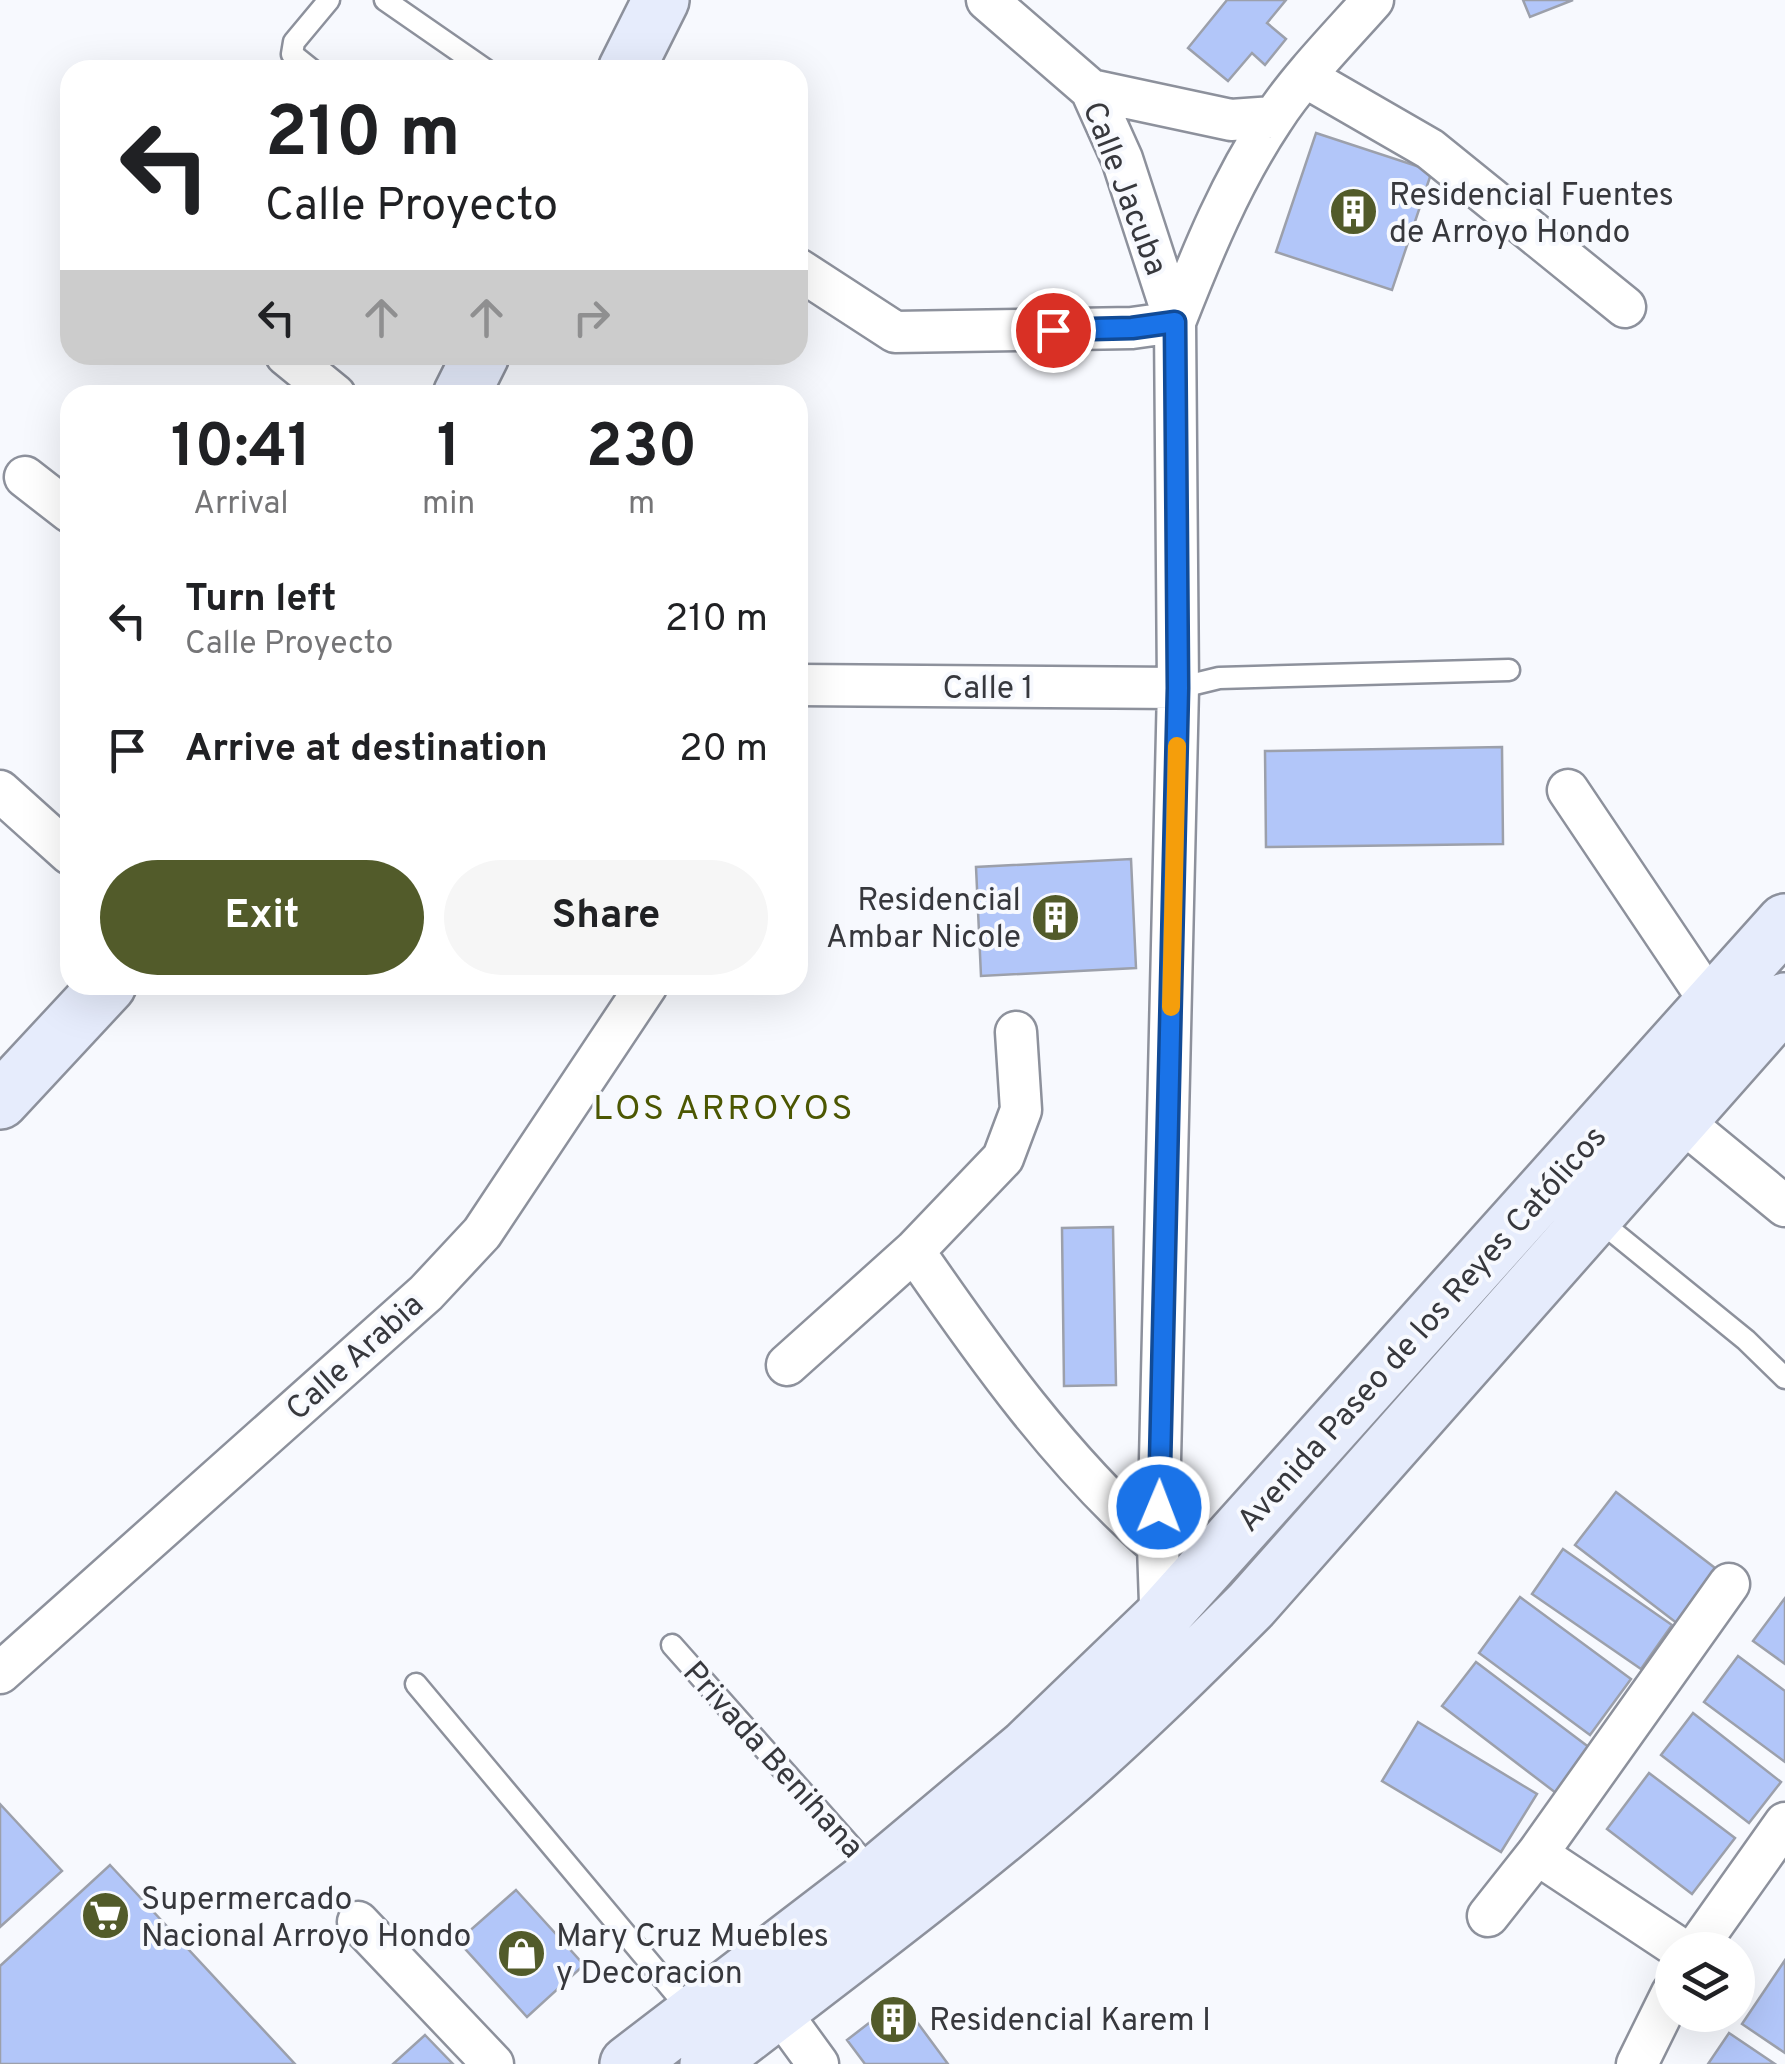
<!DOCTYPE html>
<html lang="en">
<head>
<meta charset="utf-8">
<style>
	body { margin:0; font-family:Overpass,sans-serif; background:#f6f6f6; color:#202124; height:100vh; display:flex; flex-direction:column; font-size:38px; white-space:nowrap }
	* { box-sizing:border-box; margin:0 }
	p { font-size:32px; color:#757577 }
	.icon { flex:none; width:55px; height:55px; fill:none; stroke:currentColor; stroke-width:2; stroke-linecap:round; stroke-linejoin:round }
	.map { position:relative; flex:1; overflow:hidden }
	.details { position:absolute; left:60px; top:385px; width:748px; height:610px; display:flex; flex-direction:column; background:#fff; border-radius:30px; box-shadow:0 10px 40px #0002 }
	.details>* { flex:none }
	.banner { position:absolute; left:60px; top:60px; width:748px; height:305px; border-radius:30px; box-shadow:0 10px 40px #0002; background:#fff; color:#202124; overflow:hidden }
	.tools { position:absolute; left:1655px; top:1932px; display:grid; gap:20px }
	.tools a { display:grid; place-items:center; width:100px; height:100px; border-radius:50%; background:#fff; box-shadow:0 10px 40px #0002; font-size:50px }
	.pin { position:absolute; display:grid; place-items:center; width:85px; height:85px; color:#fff; margin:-42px; border:5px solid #fff; border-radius:50%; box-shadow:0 2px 10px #0007 }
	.me { position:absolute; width:110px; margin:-55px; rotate:1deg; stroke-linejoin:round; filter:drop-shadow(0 0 8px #0008) }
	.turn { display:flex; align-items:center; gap:35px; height:210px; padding:0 40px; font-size:45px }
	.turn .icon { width:130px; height:130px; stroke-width:2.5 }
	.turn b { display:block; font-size:70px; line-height:85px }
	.lanes { display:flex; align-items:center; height:95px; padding:0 40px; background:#0003; justify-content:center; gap:50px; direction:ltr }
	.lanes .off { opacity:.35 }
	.eta { display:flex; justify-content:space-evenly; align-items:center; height:170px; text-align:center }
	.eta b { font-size:60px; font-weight:700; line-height:70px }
	.primary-button { display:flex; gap:20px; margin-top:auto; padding:20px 40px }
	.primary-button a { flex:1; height:115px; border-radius:60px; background:#525b2a; color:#fff; font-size:40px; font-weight:700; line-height:115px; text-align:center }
	.primary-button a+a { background:#f6f6f6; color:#202124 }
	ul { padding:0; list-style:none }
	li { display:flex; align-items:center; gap:30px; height:130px; padding:0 40px }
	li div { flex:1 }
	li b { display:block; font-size:38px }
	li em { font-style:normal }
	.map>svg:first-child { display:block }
</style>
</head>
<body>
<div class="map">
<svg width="1785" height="2064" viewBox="0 0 1785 2064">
	<rect width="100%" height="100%" fill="#f7f9fe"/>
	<path fill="#b2c6f9" stroke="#9ca0ab" stroke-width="2.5" d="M1227,0H1286L1267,23L1286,39L1265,65L1252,53L1228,81L1188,48Z
		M1523,0H1573L1530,17Z
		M1316,133L1432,171L1392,290L1276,252Z
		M1502,747L1503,844L1266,847L1265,751Z
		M1131,859L1136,968L981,976L976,867Z
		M1113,1227L1116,1385L1064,1386L1062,1228Z
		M1616,1492L1719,1571L1678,1624L1575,1545Z
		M1563,1549L1672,1625L1641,1669L1532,1594Z
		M1520,1597L1631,1679L1590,1735L1479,1653Z
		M1785,1598V1664L1753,1641Z
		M1738,1656L1785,1691V1762L1704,1702Z
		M1476,1662L1590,1748L1556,1793L1442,1706Z
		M1693,1713L1781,1782L1749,1823L1661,1755Z
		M1418,1722L1537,1794L1501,1852L1382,1781Z
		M1649,1773L1735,1838L1692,1894L1607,1829Z
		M0,1804L62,1871L0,1927Z
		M110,1865L295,2064H0V1966Z
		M516,1890L584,1965L527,2017L458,1941Z
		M1785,1960V2053L1742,2024Z
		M900,1999L948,2064H865L847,2040Z
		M1729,2033L1775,2064H1708Z
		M425,2035L453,2064H393Z"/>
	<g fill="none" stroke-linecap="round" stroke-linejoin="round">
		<defs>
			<path id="lane" d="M385,0L486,70
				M312,70L292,54L294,42L329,0
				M1178,688L1219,678L1509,670
				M1596,1218L1746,1340L1785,1378
				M672,1645L873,1871
				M416,1684L691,2012"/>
			<path id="street" d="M987,0L1091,90L1122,159L1175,322L1178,688L1158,1546L1161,1633
				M1307,78L1430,149L1625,307
				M1091,90L1231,120L1274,117
				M798,269L895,332L1132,328L1175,322C1202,253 1231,182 1273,119C1297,81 1342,35 1373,0
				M286,355L335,395
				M25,477L70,512
				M798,685L1178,688
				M1568,790L1711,1003
				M0,791L70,854
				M1679,1119L1785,1206
				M914,1251C987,1357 1061,1461 1158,1546
				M787,1365L914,1251L1003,1158L1021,1110L1016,1032
				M0,1673L426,1293L482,1233L647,985
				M1537,1854L1682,1950
				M1488,1916L1537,1854L1729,1584
				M358,1922L493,2064
				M1695,1950L1785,1823
				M778,2009L818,2064
				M1637,2064L1672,1993"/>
			<path id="secondary" d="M626,70L661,0
				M461,395L481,355
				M0,1101L108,985
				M628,2064L876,1874L1026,1748L1160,1619L1785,922
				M708,2064C823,1975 940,1889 1051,1794C1121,1734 1186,1670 1251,1605L1785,1001"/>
		</defs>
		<use href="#lane" stroke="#8d919c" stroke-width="25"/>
		<use href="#street" stroke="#8d919c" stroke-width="45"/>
		<use href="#secondary" stroke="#8d919c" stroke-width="60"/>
		<use href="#lane" stroke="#fff" stroke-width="20"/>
		<use href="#street" stroke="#fff" stroke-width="40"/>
		<use href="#secondary" stroke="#e6ecfc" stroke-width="55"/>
	</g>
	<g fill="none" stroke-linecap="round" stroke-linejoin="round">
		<defs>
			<path id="route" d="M1053,330L1132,328L1175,322L1178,688L1159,1507"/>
		</defs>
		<use href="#route" stroke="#114b97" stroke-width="25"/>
		<use href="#route" stroke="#1a73e8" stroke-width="18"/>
		<path stroke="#f59e0b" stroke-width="18" d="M1171,1007L1177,746"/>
	</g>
	<defs>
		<symbol id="building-disc" viewBox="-11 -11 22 22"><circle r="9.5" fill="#525b2a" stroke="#f7f9fe"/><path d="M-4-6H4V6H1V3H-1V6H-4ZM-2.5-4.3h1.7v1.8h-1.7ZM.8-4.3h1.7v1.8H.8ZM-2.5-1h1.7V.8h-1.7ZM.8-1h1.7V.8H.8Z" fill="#fff"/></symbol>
		<symbol id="supermarket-disc" viewBox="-11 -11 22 22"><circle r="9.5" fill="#525b2a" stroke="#f7f9fe"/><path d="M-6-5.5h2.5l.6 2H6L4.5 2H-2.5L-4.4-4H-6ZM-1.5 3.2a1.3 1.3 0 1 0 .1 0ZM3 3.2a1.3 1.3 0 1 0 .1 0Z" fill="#fff"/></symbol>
		<symbol id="shop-disc" viewBox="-11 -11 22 22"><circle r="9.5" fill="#525b2a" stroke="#f7f9fe"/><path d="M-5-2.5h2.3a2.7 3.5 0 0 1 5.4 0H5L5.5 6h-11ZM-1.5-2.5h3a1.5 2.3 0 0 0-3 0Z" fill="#fff"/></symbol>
	</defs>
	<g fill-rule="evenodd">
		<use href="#building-disc" x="1326" y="184" width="55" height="55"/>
		<use href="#building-disc" x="1028" y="890" width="55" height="55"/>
		<use href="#supermarket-disc" x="78" y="1888" width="55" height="55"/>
		<use href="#shop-disc" x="494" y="1926" width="55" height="55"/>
		<use href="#building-disc" x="866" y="1992" width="55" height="55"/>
	</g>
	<g text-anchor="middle" stroke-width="8" stroke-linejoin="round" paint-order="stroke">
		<g font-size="32" fill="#37383d" stroke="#f7f9fe">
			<text transform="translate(1126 188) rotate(69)" y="11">Calle Jacuba</text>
			<text x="988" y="698">Calle 1</text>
			<text transform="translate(1421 1328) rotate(-48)" y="11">Avenida Paseo de los Reyes Católicos</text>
			<text transform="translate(354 1356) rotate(-42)" y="11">Calle Arabia</text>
			<text transform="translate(774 1759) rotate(48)" y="11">Privada Benihana</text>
		</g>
		<g font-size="32" fill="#37383d" stroke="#f7f9fe" text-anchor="start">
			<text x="1389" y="205">Residencial Fuentes<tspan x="1389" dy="37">de Arroyo Hondo</tspan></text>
			<text x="1021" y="910" text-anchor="end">Residencial<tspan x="1021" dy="37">Ambar Nicole</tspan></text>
			<text x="141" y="1909">Supermercado<tspan x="141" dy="37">Nacional Arroyo Hondo</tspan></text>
			<text x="556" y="1946">Mary Cruz Muebles<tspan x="556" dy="37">y Decoracion</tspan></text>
			<text x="929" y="2030">Residencial Karem I</text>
		</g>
		<g font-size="35" letter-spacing="2.5" fill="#4c5702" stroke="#f7f9fe">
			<text x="724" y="1119">LOS ARROYOS</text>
		</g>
	</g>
</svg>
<div class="tools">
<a><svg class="icon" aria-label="layers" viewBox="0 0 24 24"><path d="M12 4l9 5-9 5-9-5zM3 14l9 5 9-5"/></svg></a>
</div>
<div class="pin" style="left:1053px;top:330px;background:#d93025"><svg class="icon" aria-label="arrive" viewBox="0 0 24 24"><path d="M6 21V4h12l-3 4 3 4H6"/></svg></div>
<svg class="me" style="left:1159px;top:1507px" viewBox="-20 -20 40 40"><circle r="17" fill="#1a73e8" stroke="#fff" stroke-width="3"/><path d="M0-11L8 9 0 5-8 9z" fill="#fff"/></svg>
<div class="banner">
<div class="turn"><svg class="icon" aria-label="left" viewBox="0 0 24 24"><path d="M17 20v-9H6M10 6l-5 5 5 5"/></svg><div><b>210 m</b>Calle Proyecto</div></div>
<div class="lanes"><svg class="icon" aria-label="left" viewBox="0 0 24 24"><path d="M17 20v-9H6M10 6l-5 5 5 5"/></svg><svg class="icon off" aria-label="ahead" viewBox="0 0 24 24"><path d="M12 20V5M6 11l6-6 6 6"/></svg><svg class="icon off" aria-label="ahead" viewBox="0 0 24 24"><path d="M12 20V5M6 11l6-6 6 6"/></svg><svg class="icon off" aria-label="right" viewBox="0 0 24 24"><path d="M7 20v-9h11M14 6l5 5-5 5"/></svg></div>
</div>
<section class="details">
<div class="eta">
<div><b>10:41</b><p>Arrival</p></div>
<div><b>1</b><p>min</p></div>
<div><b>230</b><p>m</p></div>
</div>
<ul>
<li><svg class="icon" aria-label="left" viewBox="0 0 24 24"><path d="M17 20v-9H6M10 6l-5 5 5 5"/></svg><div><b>Turn left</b><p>Calle Proyecto</p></div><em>210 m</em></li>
<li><svg class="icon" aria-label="arrive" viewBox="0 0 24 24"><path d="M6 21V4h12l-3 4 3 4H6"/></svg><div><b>Arrive at destination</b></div><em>20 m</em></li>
</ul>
<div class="primary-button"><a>Exit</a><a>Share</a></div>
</section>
</div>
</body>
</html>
